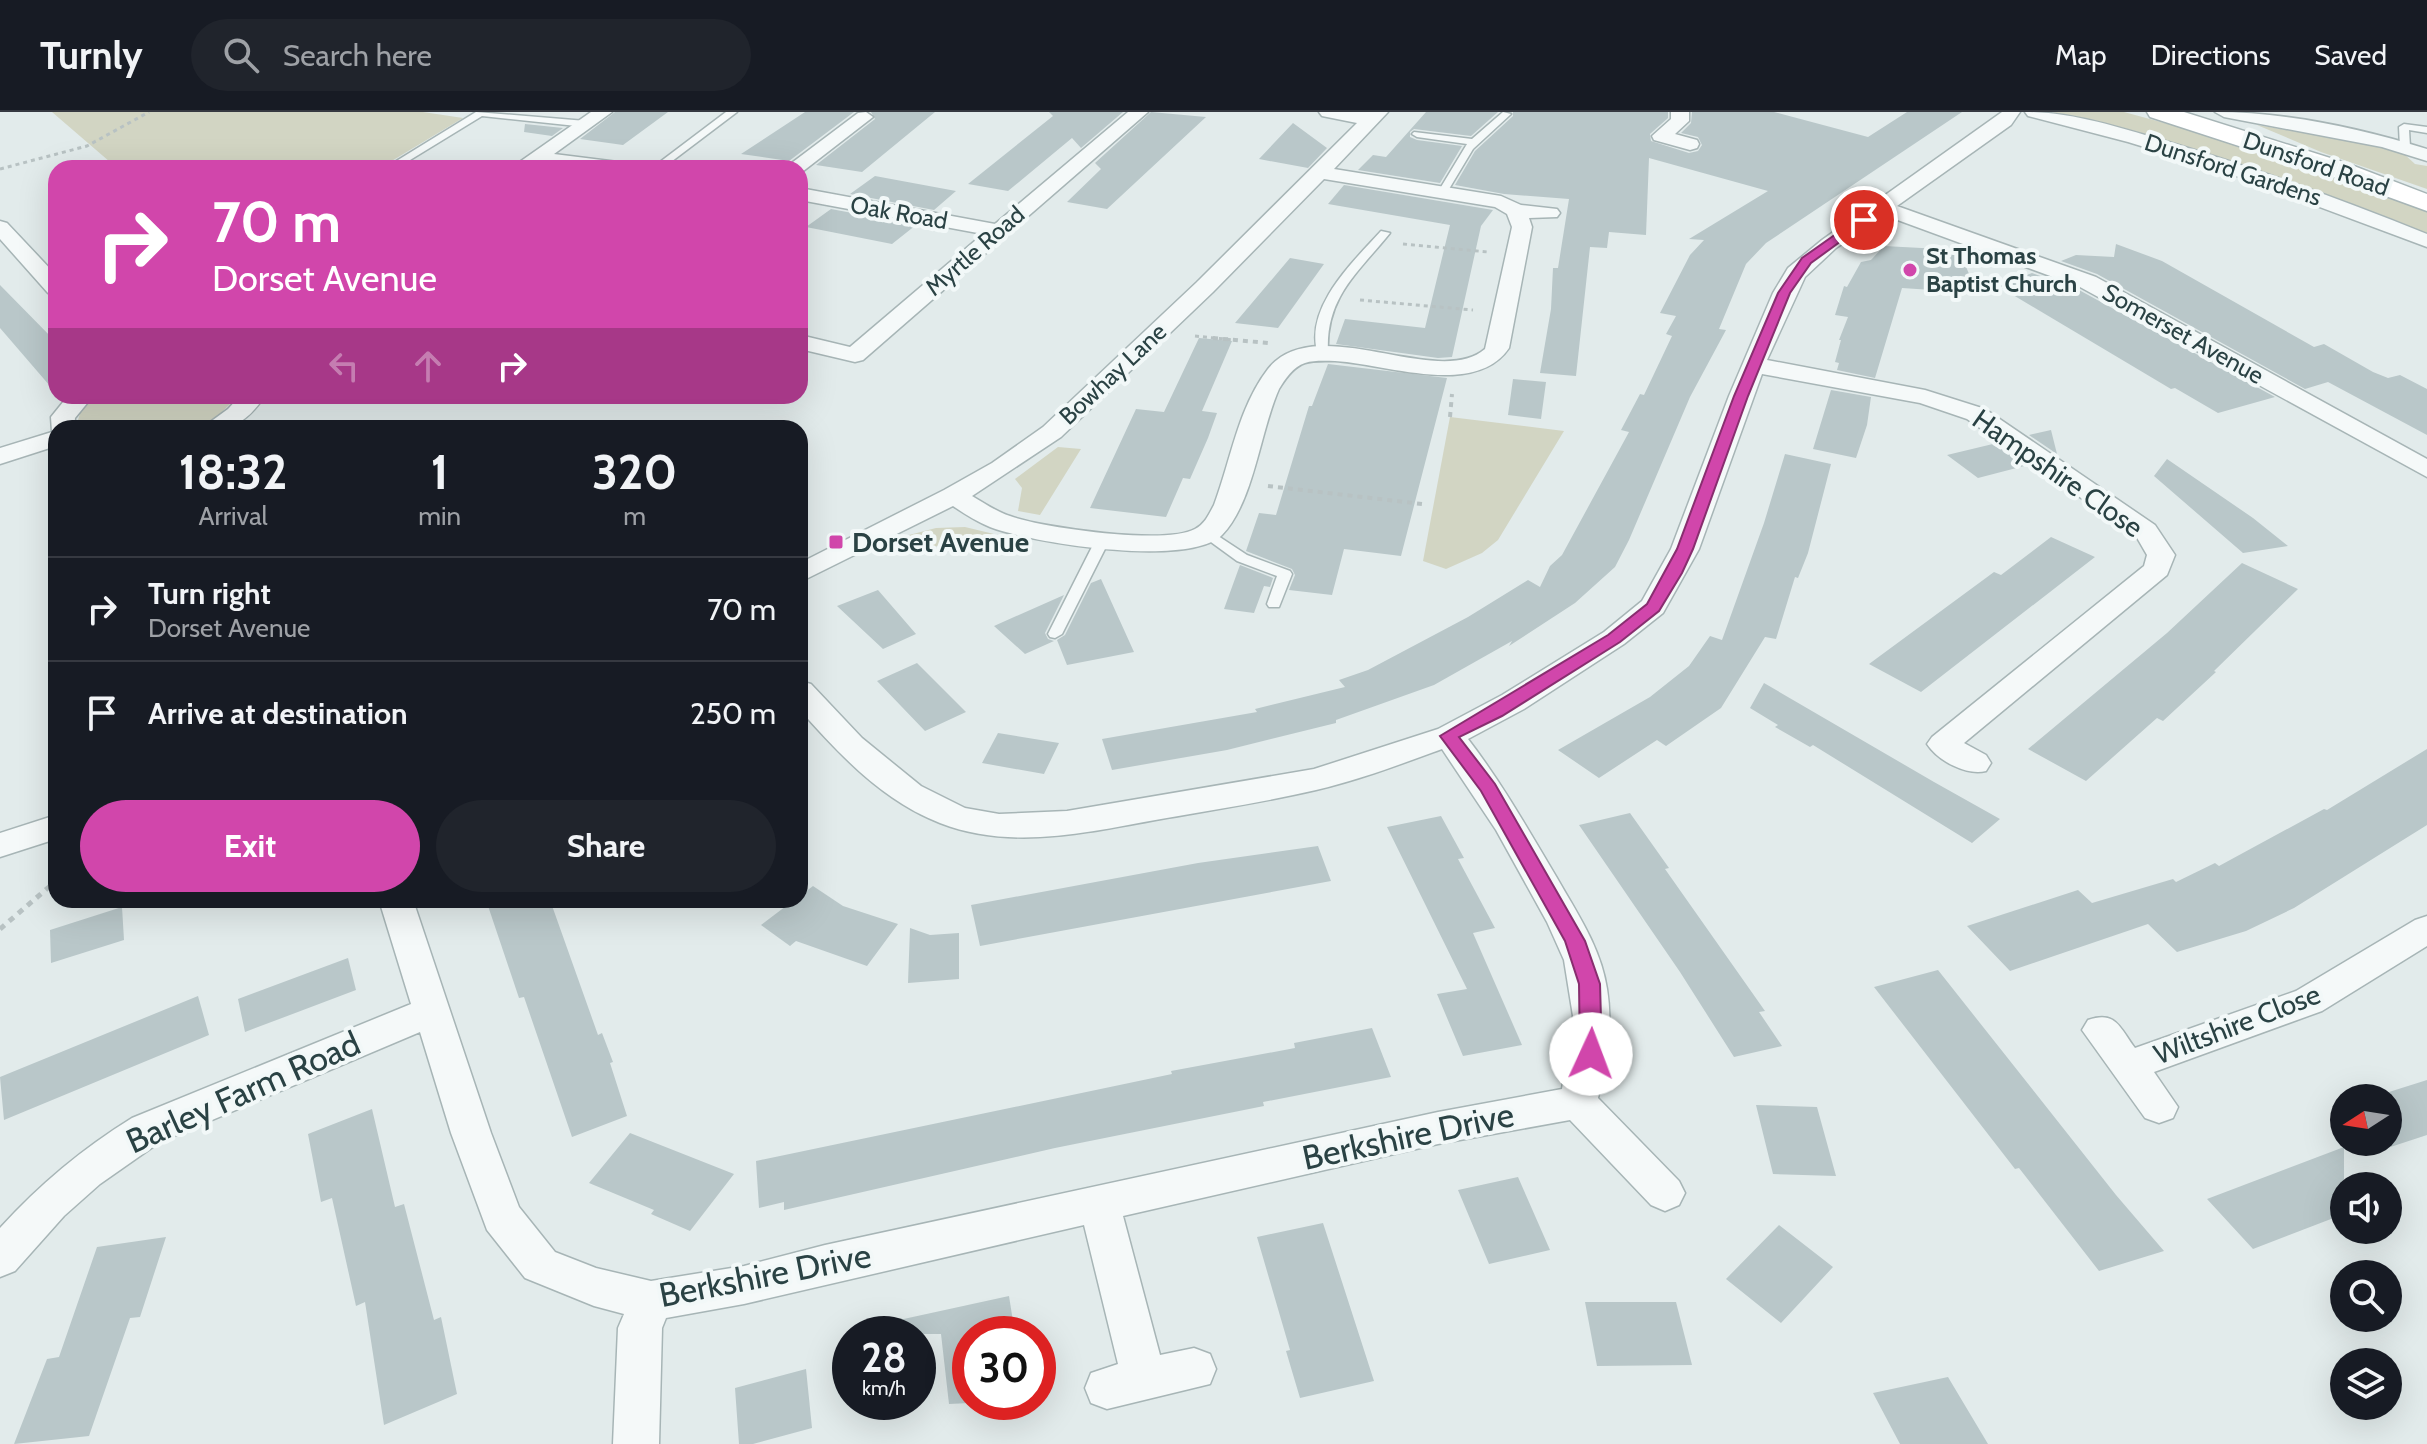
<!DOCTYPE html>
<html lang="en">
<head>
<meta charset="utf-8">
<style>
	body { margin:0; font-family:Cabin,sans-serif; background:#20242c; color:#f1f3f6; height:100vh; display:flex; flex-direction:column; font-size:30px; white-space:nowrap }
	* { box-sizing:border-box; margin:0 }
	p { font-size:26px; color:#9ea1a6 }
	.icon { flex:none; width:44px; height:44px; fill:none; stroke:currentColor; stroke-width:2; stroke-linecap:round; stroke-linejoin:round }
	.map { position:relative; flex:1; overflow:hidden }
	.panel { position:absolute; left:48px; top:308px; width:760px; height:488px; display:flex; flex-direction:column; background:#171b24; border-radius:24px; box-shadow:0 8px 32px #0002 }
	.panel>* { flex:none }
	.top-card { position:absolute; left:48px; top:48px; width:760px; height:244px; border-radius:24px; box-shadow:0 8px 32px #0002; background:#d146ab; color:#fff; overflow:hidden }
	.needle { width:52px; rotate:258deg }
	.tools { position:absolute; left:2330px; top:972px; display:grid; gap:16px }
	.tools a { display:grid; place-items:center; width:72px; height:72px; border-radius:50%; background:#171b24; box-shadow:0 8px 32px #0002; font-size:40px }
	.speed { position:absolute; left:832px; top:1204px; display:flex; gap:16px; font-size:40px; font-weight:700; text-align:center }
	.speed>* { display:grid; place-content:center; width:104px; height:104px; border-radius:50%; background:#171b24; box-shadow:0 8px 32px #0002; line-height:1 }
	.speed small { font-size:20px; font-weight:400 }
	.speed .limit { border:12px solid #d22; background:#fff; color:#111 }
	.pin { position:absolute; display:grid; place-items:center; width:68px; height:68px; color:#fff; margin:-34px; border:4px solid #fff; border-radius:50%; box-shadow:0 2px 8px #0007 }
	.me { position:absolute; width:88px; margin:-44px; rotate:2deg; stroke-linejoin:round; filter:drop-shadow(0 0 6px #0008) }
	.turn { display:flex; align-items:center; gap:28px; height:168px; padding:0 32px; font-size:36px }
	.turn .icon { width:104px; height:104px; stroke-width:2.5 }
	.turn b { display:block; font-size:56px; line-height:68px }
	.lanes { display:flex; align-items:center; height:76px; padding:0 32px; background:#0003; justify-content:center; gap:40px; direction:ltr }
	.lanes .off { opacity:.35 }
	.eta { display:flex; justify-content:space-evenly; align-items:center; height:136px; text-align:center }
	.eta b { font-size:48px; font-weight:800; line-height:56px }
	.cta { display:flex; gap:16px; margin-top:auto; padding:16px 32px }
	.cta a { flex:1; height:92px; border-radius:48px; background:#d146ab; color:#fff; font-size:32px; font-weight:800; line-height:92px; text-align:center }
	.cta a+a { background:#20242c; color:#f1f3f6 }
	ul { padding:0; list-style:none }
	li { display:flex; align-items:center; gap:24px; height:104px; padding:0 32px; border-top:2px solid #363941 }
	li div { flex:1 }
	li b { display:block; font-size:30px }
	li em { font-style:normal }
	header { display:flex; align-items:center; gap:48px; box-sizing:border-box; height:112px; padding:0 40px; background:#171b24; border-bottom:2px solid #363941 }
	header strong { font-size:38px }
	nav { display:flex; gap:44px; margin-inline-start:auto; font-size:28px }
	.search { width:560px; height:72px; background:#20242c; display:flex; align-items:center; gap:20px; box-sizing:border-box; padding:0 28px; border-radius:44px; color:#9ea1a6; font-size:30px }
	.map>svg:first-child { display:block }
</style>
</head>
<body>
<header>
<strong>Turnly</strong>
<div class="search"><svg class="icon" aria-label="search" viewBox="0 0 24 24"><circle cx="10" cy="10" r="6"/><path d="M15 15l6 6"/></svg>Search here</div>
<nav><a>Map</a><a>Directions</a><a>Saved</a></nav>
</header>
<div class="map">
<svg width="2427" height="1332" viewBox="0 0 2427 1332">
	<rect width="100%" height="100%" fill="#e2ebeb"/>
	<path fill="#d2d5c3" d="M52,0H423L463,6L380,56H117Z
		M2051,0H2124L2249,34L2427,97V125L2227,48Z
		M2257,13L2376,33L2403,41L2415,52L2427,54V77L2321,40Z
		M95,284H238L216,306L195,316H81L78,308L81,298Z
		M1450,305L1564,319L1498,428L1482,441L1446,457L1423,449Z
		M1058,335L1081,337L1040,403L1018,399L1022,376L1015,367Z
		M965,415L994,422L984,438L944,433L923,437L909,423L936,416Z"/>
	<path fill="#b9c7c9" d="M615,0H668L623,33L580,27Z
		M805,0H854L789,49L741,42Z
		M871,0H935L862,60L816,53L875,7Z
		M1049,0H1123L1081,36L1072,26L1008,79L968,72L1053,4Z
		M1151,0L1206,5L1107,97L1067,90L1101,57L1095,51Z
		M1426,0H1498L1471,24L1414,17L1410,20V25L1417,28L1462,34L1440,71L1358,58L1373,43L1386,45Z
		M1513,0H1668V6L1650,22L1651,29L1689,41L1698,39L1702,33L1698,25L1681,21L1691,11L1692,0H1774L1868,25L1907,0H1962L1766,131L1746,152L1719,217L1726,218L1690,285L1629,428L1615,455L1575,491L1509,534L1512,529L1434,573L1336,608V611L1227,638L1112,658L1102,627L1257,600L1255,597L1345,575L1339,568L1368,558L1468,505L1528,468L1540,475L1550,454L1562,443L1629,320L1621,318L1640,282L1644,283L1672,224L1666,222L1676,204L1660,201L1690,143L1704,128L1689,127L1768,79L1649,46L1646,123L1609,120L1607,136L1590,135L1576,264L1540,261L1551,197L1553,156H1558L1569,87L1504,82L1455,73L1475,39L1513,4Z
		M1293,11L1327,36L1308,56L1259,47Z
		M525,12L563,16L552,24L524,20Z
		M875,64L956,79L934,98L850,82Z
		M1344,73L1493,98L1481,114L1452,245L1438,246L1336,232L1345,207L1425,216L1450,113L1328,92Z
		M831,97L916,113L892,132L806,115Z
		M2116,132L2162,149L2314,235L2324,232L2373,260L2388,266L2400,263L2427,277V323L2328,270L2305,277L2097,162L2061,149L2076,143L2114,145Z
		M1884,134L1959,138L1977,181L1902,176L1875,266L1837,258L1839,251L1835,250L1841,228H1839L1848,205L1835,203L1844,174L1847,175L1861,150L1871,148Z
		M1290,146L1324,152L1278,216L1235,211Z
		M2032,161L2079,178L2275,285L2218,301L2175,276L2171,277L1998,174Z
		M0,173L56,230V281L0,216Z
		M1199,226L1232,229L1202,299L1217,301L1208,326L1190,367L1183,366L1166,405L1090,396L1136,297L1164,300Z
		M1328,252L1447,266L1401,444L1344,437L1332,483L1289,478L1295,463L1292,457L1246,439L1259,401L1276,403L1309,294H1312Z
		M1513,267L1546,270L1541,307L1508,303Z
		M1831,278L1871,285L1867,313L1856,346L1813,337Z
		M2051,318L2057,342L2029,323Z
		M1997,331L2028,353L1978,366L1947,343Z
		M1785,342L1831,352L1808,441L1798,466L1795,465L1776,527L1765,525L1721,596L1666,634L1657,628L1599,666L1558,638L1650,585L1689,554L1710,524L1722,528L1764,411Z
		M2167,347L2253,406L2288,434L2243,441L2154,364Z
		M2051,425L2095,445L1921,580L1869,552L1994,460L2001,463Z
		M2242,451L2298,477L2214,559L2216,560L2163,609L2157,606L2086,669L2028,637L2167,521Z
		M1240,453L1273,466L1270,475L1264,474L1254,501L1224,497Z
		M1101,467L1134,540L1067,553L1057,528L1065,523L1091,471Z
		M878,478L916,522L883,537L837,494Z
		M1064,483L1045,521L1048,527L1054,529L1025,542L994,514Z
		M917,551L966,600L925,619L877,569Z
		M1764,571L1934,670L2000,707L1972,731L1813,633L1810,635L1775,615L1778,613L1750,596Z
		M998,621L1059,631L1044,662L982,651Z
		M2427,637V713L2294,796L2246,819L2177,840L2148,812L2010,859L1967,814L2078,778L2092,791L2173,767L2176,770L2215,751L2219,754L2324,697L2327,698Z
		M1630,701L1669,756L1665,757L1765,899L1759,900L1782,934L1734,945L1680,860L1579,713Z
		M1441,704L1464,746L1458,747L1495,816L1473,821L1522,933L1463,944L1437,882L1467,877L1387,715Z
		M1318,734L1331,769L980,834L971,793L1198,751Z
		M813,774L843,794L898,812L867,854L796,829L790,834L761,813L794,788H800V784Z
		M486,788H550L598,923L602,921L613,950L610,951L627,1004L572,1025L524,885L519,886Z
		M122,795L124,828L51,851L50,818Z
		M910,816L930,823L959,821V867L908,871Z
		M348,846L356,878L245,920L238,887Z
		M1938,858L2116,1083L2164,1139L2099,1159L2019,1056L2015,1057L1874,875Z
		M198,884L209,923L4,1008L0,965Z
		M1372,916L1391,965L1263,990L1264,994L1055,1036L784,1098V1090L759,1096L756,1049L1172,962L1171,959L1295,936L1294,931Z
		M2427,968V1023L2366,1043L2354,1030H2388V986H2370Z
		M1756,993L1817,995L1836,1064L1773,1062Z
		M372,997L395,1095L404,1092L434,1208L441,1205L457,1282L384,1313L365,1190L356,1194L332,1086L321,1090L308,1022Z
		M630,1021L734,1062L690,1119L651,1102L654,1098L589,1071Z
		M2344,1035V1102L2253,1137L2207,1087Z
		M1518,1065L1550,1138L1489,1152L1458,1078Z
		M1323,1111L1374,1269L1300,1286L1286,1239L1290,1238L1257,1125Z
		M1779,1113L1833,1155L1781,1211L1726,1167Z
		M166,1125L140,1205L130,1206L89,1324L14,1332L47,1247L59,1245L97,1135Z
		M1009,1184L1015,1222H970V1291L949,1292L941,1222H900L899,1208Z
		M1585,1190H1676L1692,1253L1597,1254Z
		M806,1257L812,1316L753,1332H739L735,1276Z
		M1948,1265L1988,1332H1900L1873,1281Z"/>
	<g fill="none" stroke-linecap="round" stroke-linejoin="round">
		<defs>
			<path id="service" d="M476,0L586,9L591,12L586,15L482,4L397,56H385Z
				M726,0H737L663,56H652Z
				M1503,0L1511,2L1473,37L1446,82H1440L1438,80L1467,32L1417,25L1412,22L1414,20L1472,27Z
				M2404,12L2427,15V21L2409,18L2410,35L2405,38L2400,35L2399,15Z
				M1381,119L1390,121C1358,161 1325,185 1328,241L1318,243C1303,196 1353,150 1381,119Z
				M1209,418L1247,443L1290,459L1292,462L1279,495H1269L1267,492L1277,464L1237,449L1204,425V419Z
				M1103,423L1110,427L1062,522L1055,526L1050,525L1048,522L1096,427Z"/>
			<path id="minor" d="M591,0H612L554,42L618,50L628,56H572L539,52L534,56H511Z
				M1128,0H1148L863,248L855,250L800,237V223L850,235L983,122L800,88V76L995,112Z
				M1319,0H1388L1334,57L1501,84L1521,93L1557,97L1560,101L1557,105L1529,106L1532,115L1509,236C1475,286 1387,252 1335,249C1326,249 1314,248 1305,251C1293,255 1285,267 1279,277C1260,319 1254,390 1222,423C1189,456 1031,431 990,415C977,410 965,402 953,394L800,470V451L944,378L992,351L1043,315L1197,170L1357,11L1322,4ZM1324,67L1495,95L1507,102L1512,115L1485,237C1438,278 1315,197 1268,257C1238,296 1231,348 1214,393C1209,402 1205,412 1195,417C1166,433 1043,416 1010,404C997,400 984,391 972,384L1061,325L1213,180Z
				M1671,0H1689V9L1675,22L1697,28L1699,32L1697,36L1690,38L1654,28L1652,24L1671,7Z
				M2002,0H2020L2011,13L1897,94L2096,165L2427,347V365L2080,175L1884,103L1836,136L1805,165L1767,248L1925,278L1985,297L2155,413L2175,443L2167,463L1964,631L1986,643L1991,651L1986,659C1967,664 1938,649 1927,632L1932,625L2144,454L2147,443L2136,424L1967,307L1920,291L1762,262L1699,437L1663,501L1624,532L1524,597L1468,627C1502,671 1529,719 1557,766C1577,801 1601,836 1607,877C1613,914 1607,950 1598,986L1679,1069L1685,1081L1679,1093L1665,1099L1651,1093L1570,1008L1438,1032L1123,1104L1160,1243L1194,1236L1210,1242L1216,1257L1210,1272L1107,1297L1091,1291L1085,1276L1091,1261L1118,1252L1084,1113L744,1192L666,1206L662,1216L659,1332H613L618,1216L624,1202L594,1194L525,1166L487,1118L451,1021L420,920L160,1030L100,1072L64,1104L15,1159L0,1165V1116C39,1073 82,1037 132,1006L411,892L379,788H413L491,1021L519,1095L555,1140L596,1156L651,1169L744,1154L825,1133L1438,1000L1562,977L1573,904L1564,848L1547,810L1496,718L1442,637C1401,652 1359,668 1316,678C1265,690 1212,698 1161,707C1088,720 1012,739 940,711C883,689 840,643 800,598V569L811,572L862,626L921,674L965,696L999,702L1067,699L1314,657L1438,617L1502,583L1604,520L1642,489L1671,437L1729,284L1773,181L1788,156L1822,128Z
				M2025,0C2072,0 2117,15 2162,28C2252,55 2340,87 2427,122V135L2226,60L2128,30L2028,4Z
				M2215,0C2285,0 2360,16 2427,37V49L2382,35L2224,5Z
				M858,1L866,0L873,5L802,60L800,56H785Z
				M0,109L7,111L56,163V183L48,181L0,127Z
				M68,284H93L75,306L74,316H56V334L0,352V336L52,320L51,305Z
				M240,284H265C245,312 235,316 202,316L228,297Z
				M56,703V727L0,745V721Z
				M2427,804V834L2322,899L2154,960L2178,995L2173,1006L2159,1011L2145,1006L2082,918L2088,908C2116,898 2120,916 2135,936L2296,879L2415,808Z"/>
			<path id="secondary" d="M2147,0H2184L2346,51L2427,82V99L2328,63L2150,5Z"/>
		</defs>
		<use href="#service" stroke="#a7b5b6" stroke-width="3"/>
		<use href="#minor" stroke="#a7b5b6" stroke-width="3"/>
		<use href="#secondary" stroke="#a7b5b6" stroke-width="3"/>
		<path stroke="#b8c2c3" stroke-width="3" stroke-dasharray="4 4" stroke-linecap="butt" d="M0,57L87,34L149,0
			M1403,132L1488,140
			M1360,188L1473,198
			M1195,224L1234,228"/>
		<path stroke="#b8c2c3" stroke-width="4" stroke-dasharray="5 5" stroke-linecap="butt" d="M1213,226L1268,231
			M1450,305L1452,282
			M1268,374L1422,392"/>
		<path stroke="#b8c2c3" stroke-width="5" stroke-dasharray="6 6" stroke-linecap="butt" d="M0,817L56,769"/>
		<use href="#service" fill="#f5f9f9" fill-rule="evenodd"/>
		<use href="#minor" fill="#f5f9f9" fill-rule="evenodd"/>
		<use href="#secondary" fill="#fff" fill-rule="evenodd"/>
	</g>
	<path fill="#d146ab" stroke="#882e6f" stroke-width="2" d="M1860,105L1870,108L1811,151L1790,181L1748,284L1693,437L1682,461L1659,499L1620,530L1502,604L1459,625L1495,672L1585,829L1600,872L1602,942L1598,948L1591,951L1583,948L1580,942L1579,872L1565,829L1481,679L1440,624L1608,523L1647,492L1677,437L1734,284L1778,181L1802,146Z"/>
	<g fill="#d146ab" stroke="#f2f8f8" stroke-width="3">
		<circle cx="1910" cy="158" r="8"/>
		<rect x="828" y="422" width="16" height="16" rx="4"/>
	</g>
	<g text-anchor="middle" stroke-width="8" stroke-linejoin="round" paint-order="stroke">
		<g font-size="24" fill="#2a4244" stroke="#f2f8f8">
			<text transform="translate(2316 52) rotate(19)" y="8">Dunsford Road</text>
			<text transform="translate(2233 58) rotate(18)" y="8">Dunsford Gardens</text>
			<text transform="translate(899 101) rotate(10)" y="8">Oak Road</text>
			<text transform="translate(975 139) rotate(-41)" y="8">Myrtle Road</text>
			<text transform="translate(2183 222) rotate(29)" y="8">Somerset Avenue</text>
			<text transform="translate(1113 262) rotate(-43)" y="8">Bowhay Lane</text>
		</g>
		<g font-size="24" font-weight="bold" fill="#2a4244" stroke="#f2f8f8" text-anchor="start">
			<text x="1926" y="152">St Thomas<tspan x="1926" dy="28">Baptist Church</tspan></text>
		</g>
		<g font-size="28" fill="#2a4244" stroke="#f2f8f8">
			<text transform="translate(2058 361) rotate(35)" y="10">Hampshire Close</text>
			<text transform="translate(2237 912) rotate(-21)" y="10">Wiltshire Close</text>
		</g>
		<g font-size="28" font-weight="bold" fill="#2a4244" stroke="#f2f8f8" text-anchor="start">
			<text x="852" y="440">Dorset Avenue</text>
		</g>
		<g font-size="34" fill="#2a4244" stroke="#f2f8f8">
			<text transform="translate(243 980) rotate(-24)" y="12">Barley Farm Road</text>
			<text transform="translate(1408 1024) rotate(-12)" y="12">Berkshire Drive</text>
			<text transform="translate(765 1163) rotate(-11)" y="12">Berkshire Drive</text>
		</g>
	</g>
</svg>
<div class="tools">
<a><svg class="needle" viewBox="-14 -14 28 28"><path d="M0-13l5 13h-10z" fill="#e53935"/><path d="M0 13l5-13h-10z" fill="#9ea1a6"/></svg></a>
<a><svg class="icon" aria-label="sound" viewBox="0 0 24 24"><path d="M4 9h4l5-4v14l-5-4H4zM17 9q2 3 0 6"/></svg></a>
<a><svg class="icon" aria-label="search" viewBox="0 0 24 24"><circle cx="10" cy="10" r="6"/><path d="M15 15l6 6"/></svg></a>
<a><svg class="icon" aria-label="layers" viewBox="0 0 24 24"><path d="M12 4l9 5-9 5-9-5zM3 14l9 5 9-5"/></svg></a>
</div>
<div class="speed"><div>28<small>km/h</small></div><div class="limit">30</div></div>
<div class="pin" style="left:1864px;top:108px;background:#d93025"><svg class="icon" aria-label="arrive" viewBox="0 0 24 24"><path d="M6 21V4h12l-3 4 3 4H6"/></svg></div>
<svg class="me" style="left:1591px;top:942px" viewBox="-20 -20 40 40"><circle r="19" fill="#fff"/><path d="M0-13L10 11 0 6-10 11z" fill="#d146ab"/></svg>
<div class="top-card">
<div class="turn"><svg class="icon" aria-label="right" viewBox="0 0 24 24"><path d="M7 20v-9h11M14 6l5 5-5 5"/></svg><div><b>70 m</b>Dorset Avenue</div></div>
<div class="lanes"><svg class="icon off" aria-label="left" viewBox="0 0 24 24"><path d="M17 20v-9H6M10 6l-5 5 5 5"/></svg><svg class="icon off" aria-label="ahead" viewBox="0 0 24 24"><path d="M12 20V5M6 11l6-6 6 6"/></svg><svg class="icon" aria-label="right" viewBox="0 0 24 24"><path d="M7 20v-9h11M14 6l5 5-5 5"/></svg></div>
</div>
<section class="panel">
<div class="eta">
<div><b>18:32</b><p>Arrival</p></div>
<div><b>1</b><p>min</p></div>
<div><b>320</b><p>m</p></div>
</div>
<ul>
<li><svg class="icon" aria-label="right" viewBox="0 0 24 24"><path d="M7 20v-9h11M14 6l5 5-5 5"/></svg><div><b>Turn right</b><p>Dorset Avenue</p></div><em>70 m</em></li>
<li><svg class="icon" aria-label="arrive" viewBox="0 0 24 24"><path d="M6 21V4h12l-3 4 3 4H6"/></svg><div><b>Arrive at destination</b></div><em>250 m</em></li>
</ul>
<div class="cta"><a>Exit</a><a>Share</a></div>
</section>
</div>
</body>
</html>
